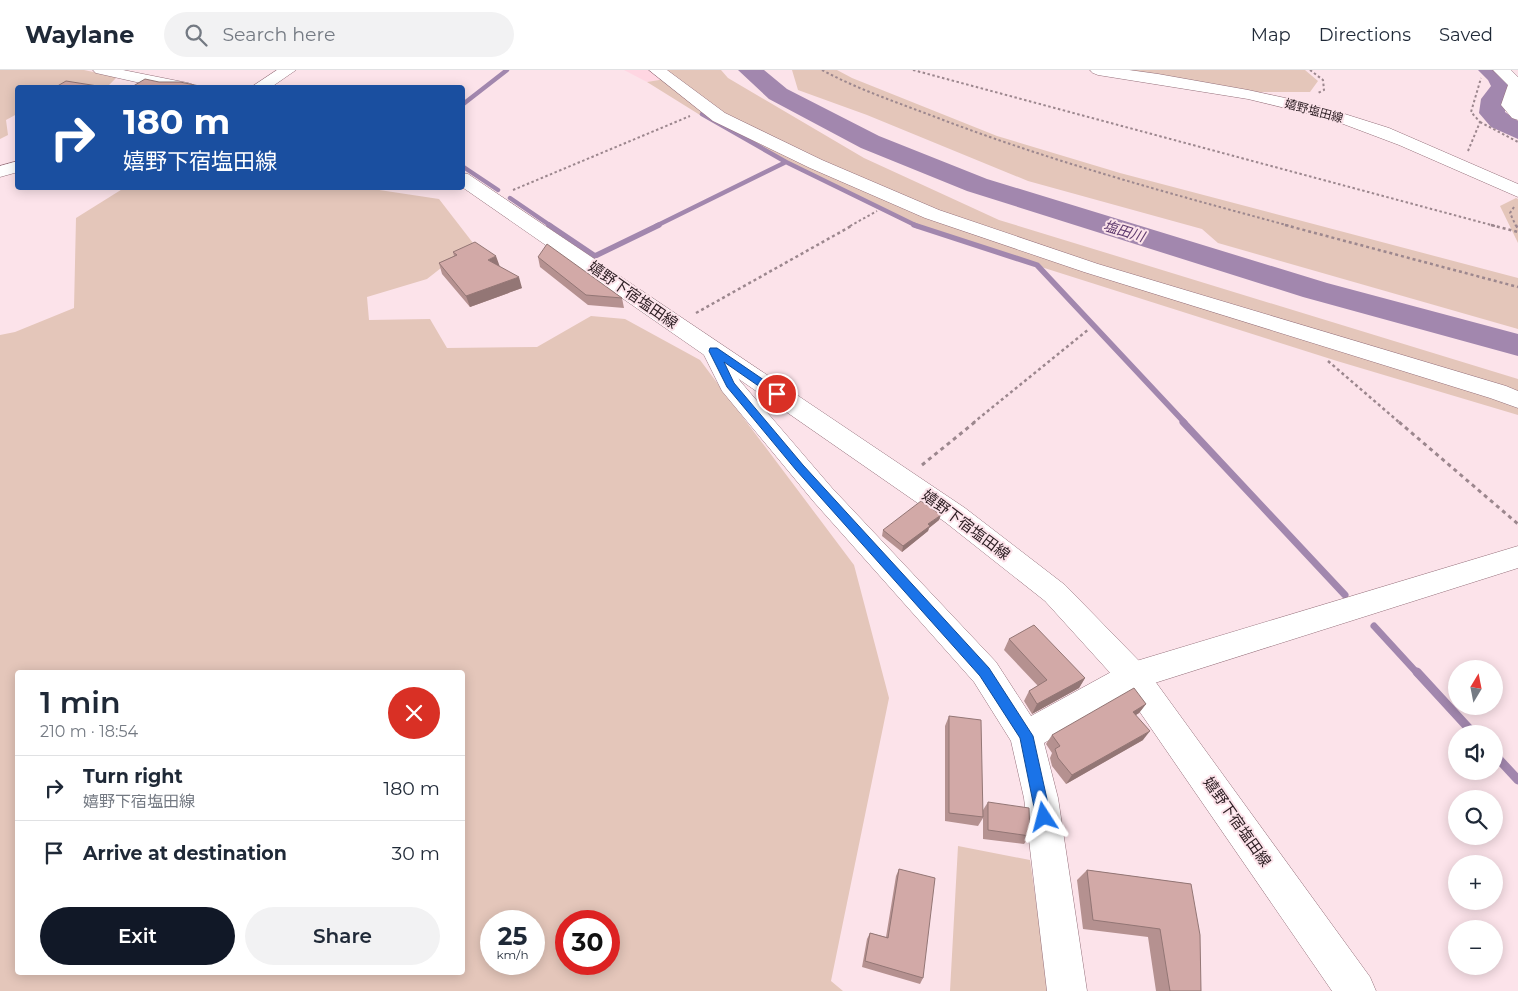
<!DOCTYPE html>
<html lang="en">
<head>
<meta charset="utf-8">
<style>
	body { margin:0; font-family:Montserrat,"Noto Sans JP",sans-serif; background:#f2f2f3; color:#1f2937; height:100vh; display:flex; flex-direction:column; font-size:19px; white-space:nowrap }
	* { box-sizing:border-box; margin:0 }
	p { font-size:16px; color:#747a83 }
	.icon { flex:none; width:28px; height:28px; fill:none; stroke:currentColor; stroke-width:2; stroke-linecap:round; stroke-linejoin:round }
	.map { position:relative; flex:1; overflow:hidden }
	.panel { position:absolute; left:15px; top:600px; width:450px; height:305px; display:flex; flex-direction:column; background:#fff; border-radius:5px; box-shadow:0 2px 12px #0003 }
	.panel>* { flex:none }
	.top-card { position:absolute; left:15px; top:15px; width:450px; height:105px; border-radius:5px; box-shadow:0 2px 12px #0003; background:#1a4fa0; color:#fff; overflow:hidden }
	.needle { width:32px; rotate:10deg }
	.controls { position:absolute; left:1448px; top:590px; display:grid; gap:10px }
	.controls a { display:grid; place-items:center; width:55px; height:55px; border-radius:50%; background:#fff; box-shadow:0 2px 12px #0003; font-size:25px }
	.speed { position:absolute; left:480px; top:840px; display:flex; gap:10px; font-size:25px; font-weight:700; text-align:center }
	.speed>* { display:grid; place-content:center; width:65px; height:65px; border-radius:50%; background:#fff; box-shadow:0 2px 12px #0003; line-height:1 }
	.speed small { font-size:12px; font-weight:400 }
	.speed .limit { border:8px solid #d22; background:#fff; color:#111 }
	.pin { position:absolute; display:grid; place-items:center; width:42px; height:42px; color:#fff; margin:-21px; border:2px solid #fff; border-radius:50%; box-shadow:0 1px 5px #0007 }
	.me { position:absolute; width:55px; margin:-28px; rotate:351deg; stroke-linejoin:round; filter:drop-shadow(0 0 4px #0008) }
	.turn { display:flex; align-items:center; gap:18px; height:105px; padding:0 25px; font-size:22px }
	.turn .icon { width:65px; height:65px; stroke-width:2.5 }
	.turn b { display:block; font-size:35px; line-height:42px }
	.round { display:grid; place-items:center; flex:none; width:52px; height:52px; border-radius:26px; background:#f2f2f3 }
	.overview { display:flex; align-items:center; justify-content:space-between; height:85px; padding:0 25px }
	h1 { font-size:30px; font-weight:600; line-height:38px }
	.action { display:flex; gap:10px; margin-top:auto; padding:10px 25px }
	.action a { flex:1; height:58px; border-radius:30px; background:#111827; color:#fff; font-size:20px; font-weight:600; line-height:58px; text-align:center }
	.action a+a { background:#f2f2f3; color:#1f2937 }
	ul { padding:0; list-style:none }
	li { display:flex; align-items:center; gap:15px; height:65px; padding:0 25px; border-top:1px solid #e0e1e3 }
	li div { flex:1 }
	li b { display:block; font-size:19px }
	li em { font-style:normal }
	header { display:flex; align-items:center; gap:30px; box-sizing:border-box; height:70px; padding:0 25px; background:#fff; border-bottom:1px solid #e0e1e3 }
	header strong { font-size:24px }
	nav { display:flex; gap:28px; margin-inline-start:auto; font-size:18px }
	.search { width:350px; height:45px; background:#f2f2f3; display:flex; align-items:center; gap:12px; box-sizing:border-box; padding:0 18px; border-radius:28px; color:#747a83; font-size:19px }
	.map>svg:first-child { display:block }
</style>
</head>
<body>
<header>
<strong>Waylane</strong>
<div class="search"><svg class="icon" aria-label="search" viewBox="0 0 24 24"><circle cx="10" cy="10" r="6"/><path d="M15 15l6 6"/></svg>Search here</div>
<nav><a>Map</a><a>Directions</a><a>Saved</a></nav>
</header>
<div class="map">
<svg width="1518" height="921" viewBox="0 0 1518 921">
	<rect width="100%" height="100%" fill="#fce3ea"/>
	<path fill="#ffd6e2" d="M624,0H664L668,4L659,10L647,12Z"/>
	<path fill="#e4c6ba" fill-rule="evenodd" d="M0,0H84L117,7L108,16L18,18L17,44L6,50L8,65L0,69Z
		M664,0H721L728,8L864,88L999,150L1518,309V345L1337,291L915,157L787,94L700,45L647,12L659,10L668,4Z
		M792,0H837L852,8L997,66L1120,103L1518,208V259L1218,173L1202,159L1028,111L867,45L798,20Z
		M1126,0H1305L1318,11L1310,22H1256Z
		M124,118H366L439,129L473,173L427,209L367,227L369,250L430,249L447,278L537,277L591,246L625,249L700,290L854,495L889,628L831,911L843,921H0V265L15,262L74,238L76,148ZM18,602H462V902H18ZM491,851H534V894H491ZM566,851H609V894H566Z
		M1516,128L1518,129V173L1500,136Z
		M958,776L1030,790L1049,921H950Z"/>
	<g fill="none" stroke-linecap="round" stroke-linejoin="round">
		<path stroke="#a287ae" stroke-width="4.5" d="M462,35L507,0
			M702,44L786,92
			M462,96L498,120
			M510,128L551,156
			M656,156L786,92L917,156"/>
		<path stroke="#a287ae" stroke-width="5.5" d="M549,155L595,186L659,155
			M914,155L1037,195L1185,353"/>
		<path stroke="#a287ae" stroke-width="7" d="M1183,352L1345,525
			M1374,556L1418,604"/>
		<path stroke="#a287ae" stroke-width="9" d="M1417,602L1474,664
			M1494,684L1518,710"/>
		<path fill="#a287ae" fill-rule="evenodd" d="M738,0H764L787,19L879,66L987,109L1327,213L1518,264V286L1303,227L967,121L861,78L769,29Z
			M1478,0H1506L1515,16L1505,29V42L1518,51V69L1491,57L1479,43L1481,29L1491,16L1488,10Z"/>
		<defs>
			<path id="minor" d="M277,0H296L270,18H250Z
				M649,0H667L725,43L822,90L939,140L1098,194L1506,316L1518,321V338L1490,328L1084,202L925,148L810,98L713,51Z
				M1493,0H1511L1518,7V50L1512,48L1501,35L1508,15Z
				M18,91V102L0,107V96Z
				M713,274L721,276L740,311L832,418L996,592L1031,646L1122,596L1133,592L1518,476V498L1142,617L1044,673L1058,728L1087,921H1047L1024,728L1011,671L974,612L814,432L722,321L702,281L705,276Z"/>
			<path id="major" d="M93,0H123L188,13L194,15L196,18H163L96,3Z
				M1090,0H1129L1158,4L1248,20L1313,34L1389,58L1518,114V127L1399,75L1330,49L1248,29L1098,5L1093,3Z
				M462,103L468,104L965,438L1065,515L1144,596L1370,907L1376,921H1332L1122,616L1045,531L945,452L462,117Z"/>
		</defs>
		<use href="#minor" stroke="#95707b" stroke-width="1"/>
		<use href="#major" stroke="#95707b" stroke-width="1"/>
		<path stroke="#9c878e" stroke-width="2" stroke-dasharray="2.5 2.5" stroke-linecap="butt" d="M822,0C859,20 899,33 938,48C1053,92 1171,124 1290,156
			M913,0L1495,156
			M1310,0L1323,10L1324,20L1318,23
			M1480,52L1518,72
			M1468,81L1480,52L1471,42L1481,8
			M513,120L690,46
			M1514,137L1510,143L1516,156
			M850,156L877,141"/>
		<path stroke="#9c878e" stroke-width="2.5" stroke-dasharray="3 3" stroke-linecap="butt" d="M1285,155L1518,217
			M1491,155L1518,162
			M1516,155L1518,159
			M696,243L853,155
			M1328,291L1400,353
			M973,353L1089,259"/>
		<path stroke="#9c878e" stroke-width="3" stroke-dasharray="4 4" stroke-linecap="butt" d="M1399,352L1518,454
			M922,395L975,352"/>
		<use href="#minor" fill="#fff" fill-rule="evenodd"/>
		<use href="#major" fill="#fff" fill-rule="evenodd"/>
	</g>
	<path fill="#b59190" d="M453,182L499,196L522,218L470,237L442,204L439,193L454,186Z
		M538,187L622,228L624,238L588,235L540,197Z
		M939,450L929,458L928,461L902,482L882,466L883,460Z
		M1009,569L1085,608L1079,618L1032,644L1024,631L1029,621L1038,616L1004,580Z
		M1146,634L1139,643L1136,645L1143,670L1066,714L1052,696L1050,688L1052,683L1046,674L1052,665Z
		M949,646L983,740L988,732L1030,766L1024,774L983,769V748L978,756L945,751V656Z
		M899,799L923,908L920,914L862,897L867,869L870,863L886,867L896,806Z
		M1087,800L1191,814L1201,921H1156L1148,867L1083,859L1077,810Z"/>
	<path fill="#937675" d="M496,186L500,197L488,190Z
		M519,207L522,218L470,237L466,226Z
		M941,445L939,450L929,458L928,461L902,482L903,476L928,454Z
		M1085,608L1079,618L1032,644L1037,634Z
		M1146,634L1139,643L1126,651L1133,642Z
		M1150,661L1143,670L1066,714L1072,705Z"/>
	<path fill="#d2a9a7" stroke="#937675" d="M145,9L159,12H180L209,18H130Z
		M66,11L104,17V18H54Z
		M475,172L496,186L488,190L519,207L466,226L439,193L457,185L453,182Z
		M547,174L622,228L586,225L538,187Z
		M921,431L941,445L928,454L930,456L903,476L883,460Z
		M1034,555L1085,608L1037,634L1029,621L1047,610L1009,569Z
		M1134,618L1146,634L1133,642L1150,661L1072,705L1058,688L1055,679L1060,676L1052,665Z
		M949,646L981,650L983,747L949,743Z
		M988,732L1029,738L1030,766L988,760Z
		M899,799L935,808L923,908L865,891L870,863L888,868Z
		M1087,800L1191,814L1200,865L1201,921H1170L1160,859L1093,850Z"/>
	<path fill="#1a73e8" stroke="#114b97" d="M710,278H717L780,321V326H773L724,292L734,313L803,395L989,598L1033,666L1051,747L1049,752L1044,754L1039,752L1036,747L1020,668L980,606L796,400L727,317L709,281Z"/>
	<g text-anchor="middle" stroke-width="4" stroke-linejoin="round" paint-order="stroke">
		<g font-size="12" fill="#2b1c21" stroke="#fce3ea">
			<text transform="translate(1314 41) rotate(15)" y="4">嬉野塩田線</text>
		</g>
		<g font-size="14" font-style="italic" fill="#5e3a6e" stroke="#fce3ea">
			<text transform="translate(1124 161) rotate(17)" y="5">塩田川</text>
		</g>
		<g font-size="15" fill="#2b1c21" stroke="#fce3ea">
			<text transform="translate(633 225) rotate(35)" y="5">嬉野下宿塩田線</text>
			<text transform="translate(966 455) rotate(37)" y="5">嬉野下宿塩田線</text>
			<text transform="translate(1237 752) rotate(55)" y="5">嬉野下宿塩田線</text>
		</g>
	</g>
</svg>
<div class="controls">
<a><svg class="needle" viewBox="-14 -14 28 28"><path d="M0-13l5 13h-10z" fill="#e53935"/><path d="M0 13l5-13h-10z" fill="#747a83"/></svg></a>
<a><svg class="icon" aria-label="sound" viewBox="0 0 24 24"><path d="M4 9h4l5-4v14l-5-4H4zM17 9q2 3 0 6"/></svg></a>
<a><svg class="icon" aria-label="search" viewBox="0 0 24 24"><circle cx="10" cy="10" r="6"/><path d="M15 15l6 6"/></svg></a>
<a>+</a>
<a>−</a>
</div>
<div class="speed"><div>25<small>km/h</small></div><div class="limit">30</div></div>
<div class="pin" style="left:777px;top:324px;background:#d93025"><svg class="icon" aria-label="arrive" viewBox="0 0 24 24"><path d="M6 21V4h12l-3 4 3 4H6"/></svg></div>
<svg class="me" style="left:1044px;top:747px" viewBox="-20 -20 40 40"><path d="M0-17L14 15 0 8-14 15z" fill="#1a73e8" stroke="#fff" stroke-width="4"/></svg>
<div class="top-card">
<div class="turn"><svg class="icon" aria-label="right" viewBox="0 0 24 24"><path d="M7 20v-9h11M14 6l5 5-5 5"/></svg><div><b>180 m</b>嬉野下宿塩田線</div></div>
</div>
<section class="panel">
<div class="overview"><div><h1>1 min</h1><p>210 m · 18:54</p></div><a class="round" style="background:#d93025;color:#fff"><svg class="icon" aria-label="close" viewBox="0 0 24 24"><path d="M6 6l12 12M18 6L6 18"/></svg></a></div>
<ul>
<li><svg class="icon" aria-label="right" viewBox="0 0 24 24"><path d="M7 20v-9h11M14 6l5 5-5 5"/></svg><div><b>Turn right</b><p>嬉野下宿塩田線</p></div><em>180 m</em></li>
<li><svg class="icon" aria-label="arrive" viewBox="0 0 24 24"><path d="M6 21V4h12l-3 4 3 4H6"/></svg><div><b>Arrive at destination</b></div><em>30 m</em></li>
</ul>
<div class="action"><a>Exit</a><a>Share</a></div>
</section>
</div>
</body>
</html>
